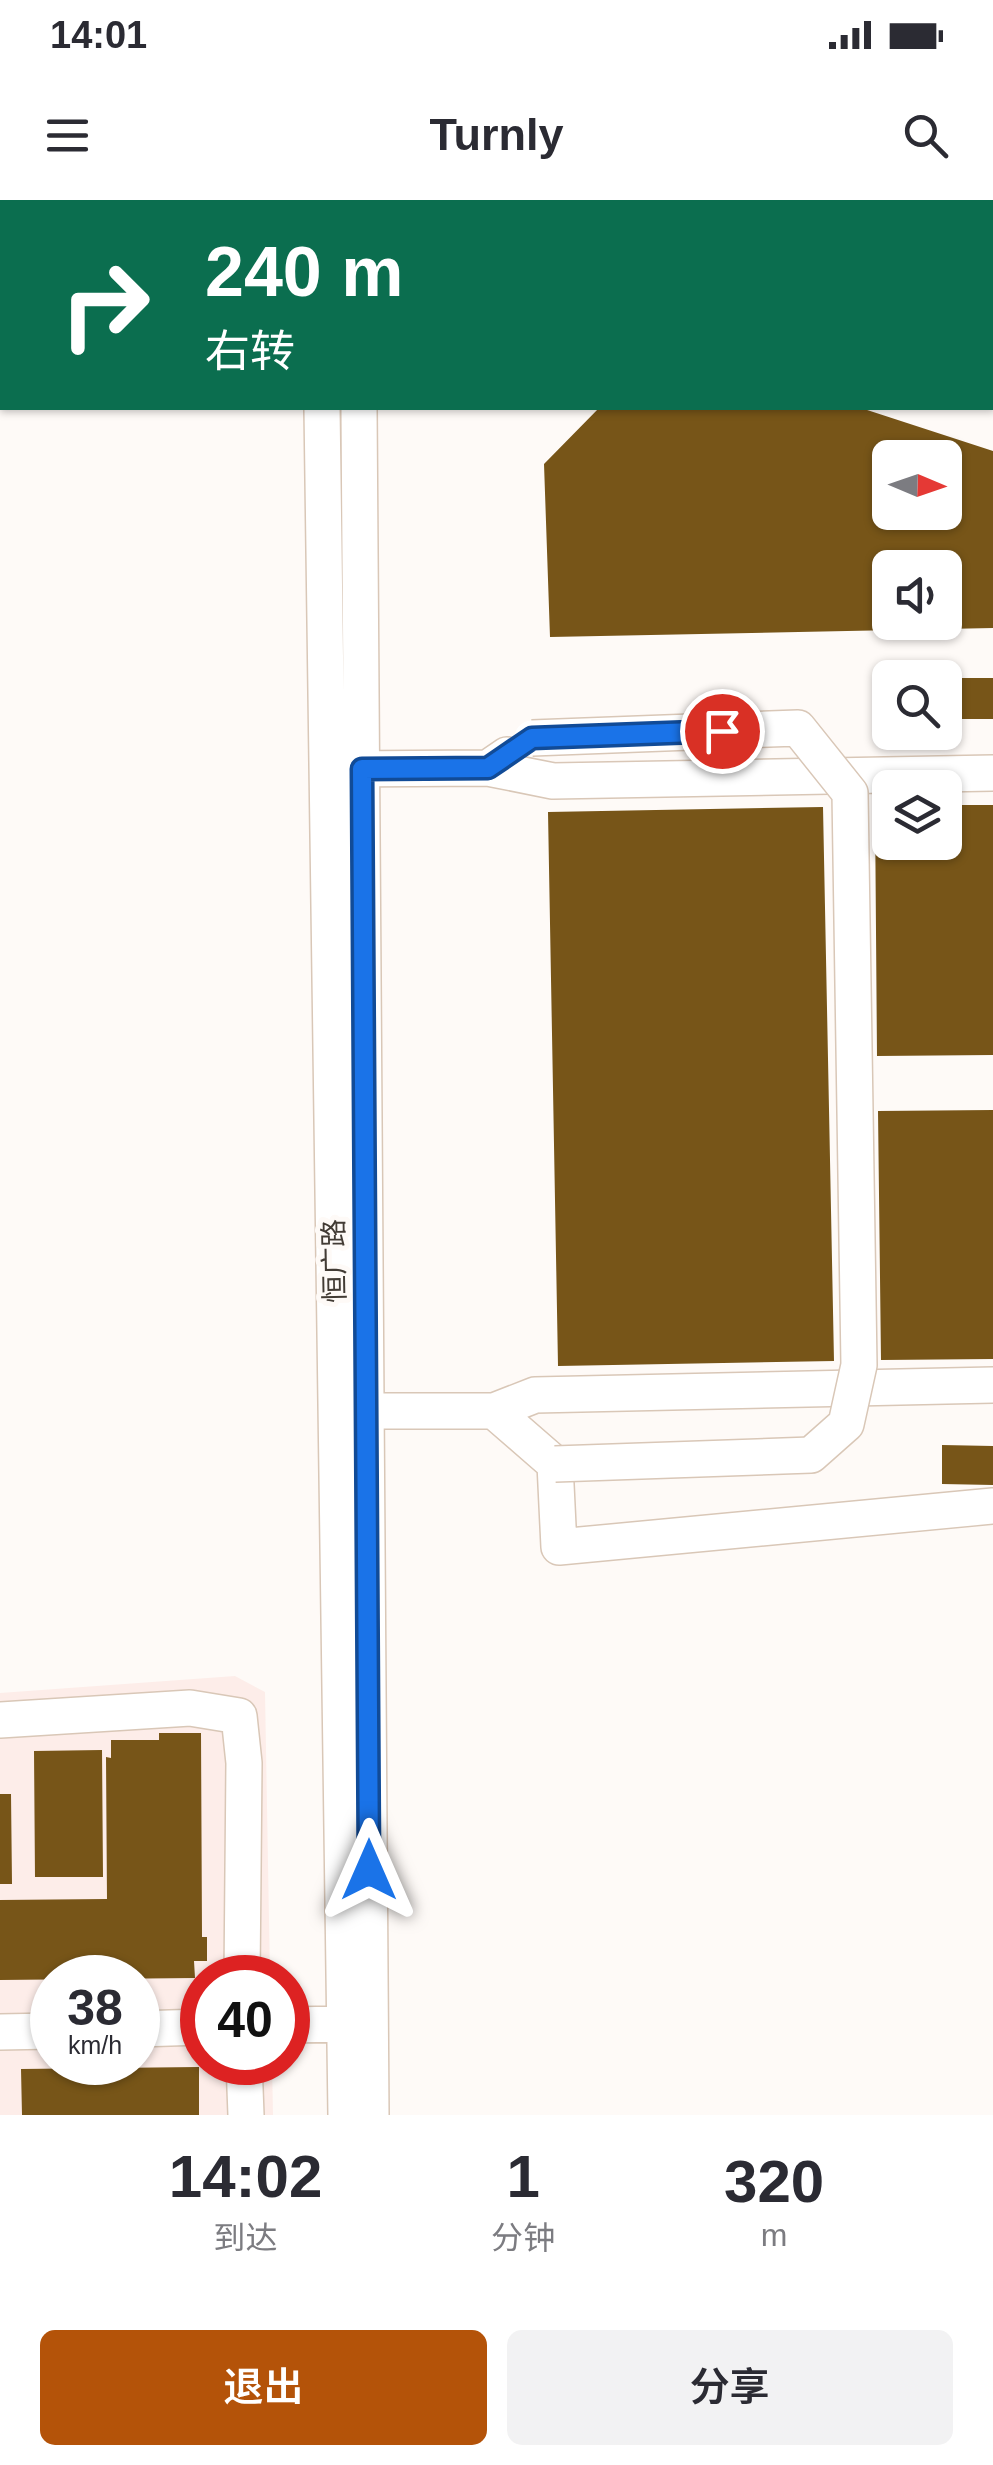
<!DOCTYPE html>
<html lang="zh">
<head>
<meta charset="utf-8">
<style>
	body { margin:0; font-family:Arial,"Noto Sans SC",sans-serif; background:#f2f2f3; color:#2b2b33; height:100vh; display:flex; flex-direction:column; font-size:38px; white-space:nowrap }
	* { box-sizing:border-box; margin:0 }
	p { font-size:32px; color:#7c7c81 }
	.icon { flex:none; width:55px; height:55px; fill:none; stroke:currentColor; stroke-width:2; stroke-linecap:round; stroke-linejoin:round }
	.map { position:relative; height:1915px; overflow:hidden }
	.panel { display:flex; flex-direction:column; background:#fff; flex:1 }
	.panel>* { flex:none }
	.banner { position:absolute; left:0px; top:0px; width:995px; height:210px; box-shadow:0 2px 8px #0004; background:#0b6e4f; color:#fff; overflow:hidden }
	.needle { width:65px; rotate:92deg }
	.controls { position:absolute; left:872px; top:240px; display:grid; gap:20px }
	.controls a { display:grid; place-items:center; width:90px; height:90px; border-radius:15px; background:#fff; box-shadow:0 2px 8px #0004; font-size:50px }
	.speed { position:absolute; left:30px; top:1755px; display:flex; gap:20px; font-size:50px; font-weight:700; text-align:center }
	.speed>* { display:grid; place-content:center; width:130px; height:130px; border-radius:50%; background:#fff; box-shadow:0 2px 8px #0004; line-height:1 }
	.speed small { font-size:25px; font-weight:400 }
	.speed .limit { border:15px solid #d22; background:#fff; color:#111 }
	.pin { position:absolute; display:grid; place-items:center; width:85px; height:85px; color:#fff; margin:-42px; border:5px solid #fff; border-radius:50%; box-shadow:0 2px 10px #0007 }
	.me { position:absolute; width:110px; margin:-55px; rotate:0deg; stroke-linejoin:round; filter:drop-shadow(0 0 8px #0008) }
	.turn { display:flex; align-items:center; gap:35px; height:210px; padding:0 40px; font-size:45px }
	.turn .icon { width:130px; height:130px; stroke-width:2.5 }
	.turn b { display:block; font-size:70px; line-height:85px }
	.eta { display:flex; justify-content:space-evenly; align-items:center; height:170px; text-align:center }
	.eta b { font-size:60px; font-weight:600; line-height:70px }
	.action { display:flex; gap:20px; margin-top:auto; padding:20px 40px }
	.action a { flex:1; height:115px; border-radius:15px; background:#b45309; color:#fff; font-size:40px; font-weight:600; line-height:115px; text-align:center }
	.action a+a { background:#f2f2f3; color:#2b2b33 }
	.status { display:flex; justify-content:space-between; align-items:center; height:70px; padding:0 50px; background:#fff; direction:ltr }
	.status svg { height:28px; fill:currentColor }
	header { display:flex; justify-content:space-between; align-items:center; height:130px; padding:0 40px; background:#fff; font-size:45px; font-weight:600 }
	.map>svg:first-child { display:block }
</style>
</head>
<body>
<div class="status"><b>14:01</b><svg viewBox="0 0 49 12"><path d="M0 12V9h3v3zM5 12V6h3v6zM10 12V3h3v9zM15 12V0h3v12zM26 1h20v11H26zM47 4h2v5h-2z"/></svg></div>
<header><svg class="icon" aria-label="menu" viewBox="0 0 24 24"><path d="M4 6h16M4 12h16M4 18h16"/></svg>Turnly<svg class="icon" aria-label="search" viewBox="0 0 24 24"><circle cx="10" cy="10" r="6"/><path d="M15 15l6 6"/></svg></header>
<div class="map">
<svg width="993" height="1915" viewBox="0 0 993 1915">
	<rect width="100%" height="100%" fill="#fefaf7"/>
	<path fill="#fdede9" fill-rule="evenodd" d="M235,1476L265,1492L270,1777L202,1778V1862L272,1863L273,1915H0V1493ZM52,1778H138V1862H52Z"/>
	<path fill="#775518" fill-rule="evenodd" d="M599,208H861L993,251V428L550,437L544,264ZM890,258H945V312H890ZM890,368H945V422H890Z
		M945,478H993V519H945Z
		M945,605H993V855L877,856L875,606H890V642H945Z
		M823,607L834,1161L558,1166L548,612Z
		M993,910V1159L881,1160L878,911Z
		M942,1245L993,1246V1285L942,1284Z
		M159,1533H201L202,1737H207V1761H194L195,1778L0,1780V1700L107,1699L106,1557L111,1558V1540H159Z
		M102,1550L103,1677H35L34,1551Z
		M0,1594H11L12,1684H0Z
		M199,1867V1915H22L21,1869Z"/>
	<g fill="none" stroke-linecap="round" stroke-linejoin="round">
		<defs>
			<path id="minor" d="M319,0V2
				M358,0V2
				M0,51H2
				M322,208L346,1915
				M359,208L371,1915
				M488,568L553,581L993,573
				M338,569L488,568L507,555
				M342,1211H494L535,1195L993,1185
				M494,1211L555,1264L559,1347L993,1306
				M0,1520L190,1508L239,1516L244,1563L242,1778
				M288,1825L345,1824
				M138,1829L202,1827
				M0,1832L52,1831
				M244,1862L246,1915"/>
		</defs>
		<use href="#minor" stroke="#d9c7b7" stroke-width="38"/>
		<use href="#minor" stroke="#fff" stroke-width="35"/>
		<defs>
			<path id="minor-bridge" d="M532,538L798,528L850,593L859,1165L846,1224L811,1255L555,1264"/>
		</defs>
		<use href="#minor-bridge" stroke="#d9c7b7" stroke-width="38" stroke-linecap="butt"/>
		<use href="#minor-bridge" stroke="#fff" stroke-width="35"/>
	</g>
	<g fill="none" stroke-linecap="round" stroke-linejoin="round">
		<defs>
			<path id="route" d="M369,1670L362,569L488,568L532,538L722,531"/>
		</defs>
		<use href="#route" stroke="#114b97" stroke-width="25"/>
		<use href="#route" stroke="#1a73e8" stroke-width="18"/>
	</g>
	<g text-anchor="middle" stroke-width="10" stroke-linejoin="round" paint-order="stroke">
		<g font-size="28" fill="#423b34" stroke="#fefaf7">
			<text transform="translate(334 1061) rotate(-91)" y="10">恒广路</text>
		</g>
	</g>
</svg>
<div class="controls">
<a><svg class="needle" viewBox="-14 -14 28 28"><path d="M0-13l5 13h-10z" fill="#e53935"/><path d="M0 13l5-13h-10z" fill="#7c7c81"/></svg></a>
<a><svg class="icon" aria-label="sound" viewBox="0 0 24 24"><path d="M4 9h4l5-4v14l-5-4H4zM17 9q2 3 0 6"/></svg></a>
<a><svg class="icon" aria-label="search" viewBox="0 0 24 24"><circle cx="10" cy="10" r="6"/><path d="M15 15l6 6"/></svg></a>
<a><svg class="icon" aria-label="layers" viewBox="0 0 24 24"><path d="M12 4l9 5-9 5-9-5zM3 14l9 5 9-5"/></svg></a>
</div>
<div class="speed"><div>38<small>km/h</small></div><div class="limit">40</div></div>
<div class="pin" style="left:722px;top:531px;background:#d93025"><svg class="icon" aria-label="arrive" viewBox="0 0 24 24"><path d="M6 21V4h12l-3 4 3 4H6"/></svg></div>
<svg class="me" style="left:369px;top:1670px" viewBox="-20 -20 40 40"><path d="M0-17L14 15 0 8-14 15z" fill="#1a73e8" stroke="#fff" stroke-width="4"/></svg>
<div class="banner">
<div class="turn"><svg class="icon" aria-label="right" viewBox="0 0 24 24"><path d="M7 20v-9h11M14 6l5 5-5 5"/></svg><div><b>240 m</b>右转</div></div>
</div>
</div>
<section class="panel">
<div class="eta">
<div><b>14:02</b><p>到达</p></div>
<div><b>1</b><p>分钟</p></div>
<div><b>320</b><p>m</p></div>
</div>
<div class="action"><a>退出</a><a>分享</a></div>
</section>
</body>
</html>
